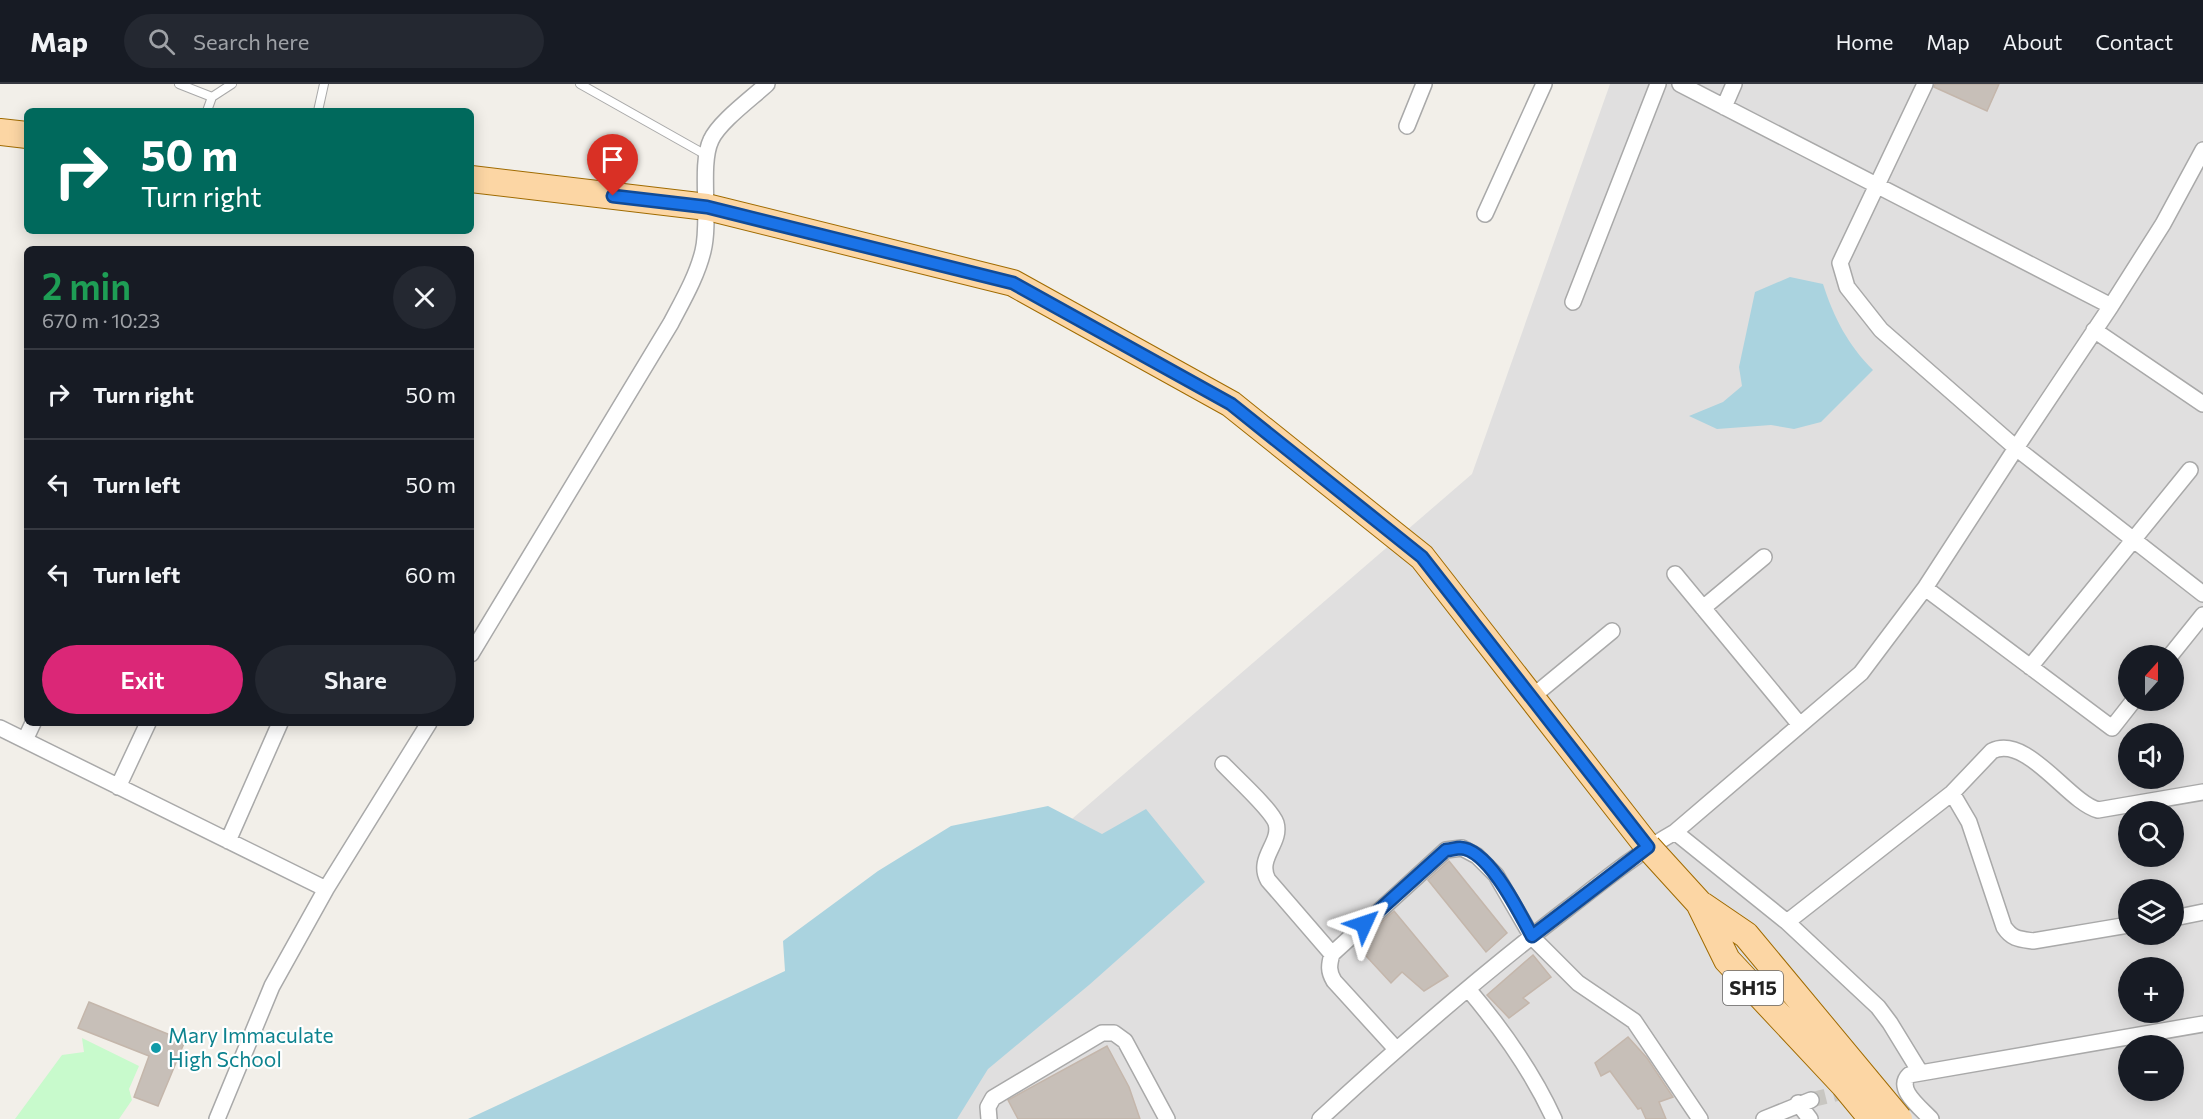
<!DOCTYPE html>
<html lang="en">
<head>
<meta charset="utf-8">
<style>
	body { margin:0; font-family:Commissioner,sans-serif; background:#242831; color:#f1f3f6; height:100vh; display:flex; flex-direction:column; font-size:22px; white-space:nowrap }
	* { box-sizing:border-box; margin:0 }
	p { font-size:20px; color:#9ea1a6 }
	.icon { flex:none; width:33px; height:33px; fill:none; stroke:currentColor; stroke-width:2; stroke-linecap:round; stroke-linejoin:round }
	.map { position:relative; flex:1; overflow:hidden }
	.side { position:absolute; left:24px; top:162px; width:450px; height:480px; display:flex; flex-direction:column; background:#171b24; border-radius:9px; box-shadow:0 3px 15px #0003 }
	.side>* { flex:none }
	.hud { position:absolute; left:24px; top:24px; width:450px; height:126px; border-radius:9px; box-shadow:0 3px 15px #0003; background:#00695c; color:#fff; overflow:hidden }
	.needle { width:39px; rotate:21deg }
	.controls { position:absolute; left:2118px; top:561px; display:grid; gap:12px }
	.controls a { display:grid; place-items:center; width:66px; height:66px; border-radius:50%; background:#171b24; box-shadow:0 3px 15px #0003; font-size:30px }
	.pin { position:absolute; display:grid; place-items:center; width:51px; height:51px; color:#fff; margin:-62px -26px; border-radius:50% 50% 50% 0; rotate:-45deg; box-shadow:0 0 6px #0007 }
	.pin .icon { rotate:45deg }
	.me { position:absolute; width:66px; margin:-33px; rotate:48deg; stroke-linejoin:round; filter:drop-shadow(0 0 4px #0008) }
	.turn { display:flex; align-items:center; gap:21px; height:126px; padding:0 18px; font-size:27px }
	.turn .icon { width:78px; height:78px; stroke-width:2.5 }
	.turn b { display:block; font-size:42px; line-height:51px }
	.round { display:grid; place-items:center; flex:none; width:63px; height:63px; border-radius:32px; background:#242831 }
	.head { display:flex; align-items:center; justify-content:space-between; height:102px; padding:0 18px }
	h1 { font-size:36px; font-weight:600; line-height:45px; color:#1e9e55 }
	.button { display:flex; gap:12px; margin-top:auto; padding:12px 18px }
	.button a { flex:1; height:69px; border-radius:36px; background:#db2777; color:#fff; font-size:24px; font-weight:600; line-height:69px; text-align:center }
	.button a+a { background:#242831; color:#f1f3f6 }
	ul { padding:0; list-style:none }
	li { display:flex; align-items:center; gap:18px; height:90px; padding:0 18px; border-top:2px solid #363941 }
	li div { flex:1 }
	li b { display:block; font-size:22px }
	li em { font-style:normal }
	header { display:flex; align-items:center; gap:36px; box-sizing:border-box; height:84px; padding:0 30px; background:#171b24; border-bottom:2px solid #363941 }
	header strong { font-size:28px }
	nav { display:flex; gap:33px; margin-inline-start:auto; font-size:21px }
	.search { width:420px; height:54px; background:#242831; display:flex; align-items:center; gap:15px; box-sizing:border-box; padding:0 21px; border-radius:33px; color:#9ea1a6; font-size:22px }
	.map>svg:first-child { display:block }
</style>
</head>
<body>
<header>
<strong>Map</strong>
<div class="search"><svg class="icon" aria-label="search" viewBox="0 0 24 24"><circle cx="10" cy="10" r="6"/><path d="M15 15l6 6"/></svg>Search here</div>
<nav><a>Home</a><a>Map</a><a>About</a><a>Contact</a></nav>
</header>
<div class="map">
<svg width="2203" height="1035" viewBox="0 0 2203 1035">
	<rect width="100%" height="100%" fill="#f2efe9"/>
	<path fill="#e0dfdf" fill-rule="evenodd" d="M1610,0H2203V1035H891L899,884L1472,390ZM2128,572H2174V616H2128ZM2128,650H2174V694H2128ZM2128,728H2174V772H2128ZM2128,806H2174V850H2128ZM2128,884H2174V928H2128ZM2128,962H2174V1006H2128Z"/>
	<path fill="#c8facc" d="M82,954L139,982L129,1005L132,1016L119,1035H15L62,971L84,968Z"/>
	<path fill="#aad3df" d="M1790,193L1823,200C1834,234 1848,261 1873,286L1821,338L1794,345L1771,341L1717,345L1689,332L1723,318L1742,302L1739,283L1755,208Z
		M1048,722L1102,750L1146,725L1205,798L1089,901L988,985L957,1035H468L785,887L783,857L878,787L951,742Z"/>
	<path fill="#c7bfb8" stroke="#c4b6ab" stroke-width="1.5" d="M1935,0H1999L1987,27L1934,3Z
		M1449,777L1507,849L1486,868L1428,796Z
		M1394,827L1448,892L1424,907L1402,888L1391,899L1356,861Z
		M1533,871L1551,893L1523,914L1529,919L1509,934L1487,911Z
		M89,918L185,957L158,1022L134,1013L149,972L78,944Z
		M1628,953L1647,974L1673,1013L1659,1018L1666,1035H1646L1641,1024L1638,1025L1610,987L1601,992L1595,979Z
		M1107,962L1129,1003L1140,1035H1018L1008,1016Z"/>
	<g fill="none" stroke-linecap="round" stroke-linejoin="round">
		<path stroke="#c8c6c1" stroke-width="15" stroke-dasharray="15 8" stroke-linecap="butt" d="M1811,1016L1855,1005"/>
		<defs>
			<path id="lane" d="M179,0L212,13
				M580,0L706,71
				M207,27L212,13L232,0
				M318,27L324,0"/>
			<path id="street" d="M1680,0L2111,222
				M1925,0L1840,179L1847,203L1881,246L2016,364L2203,510
				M1724,23L1734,0
				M1407,42L1424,0
				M1485,130L1544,0
				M1573,218L1658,0
				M2094,246L2203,320
				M1675,490L1800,641
				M1925,504L2112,644L2134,616
				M1703,524L1764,473
				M471,570L671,239C683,216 697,192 703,167C711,135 699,81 711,56C719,38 752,14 767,0
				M2170,572L2203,531
				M2030,583L2190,386
				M1532,613L1612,547
				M0,644L326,805
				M25,656L33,639
				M1223,680C1235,693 1271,725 1276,739C1282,759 1256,774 1268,796L1332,870
				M118,703L148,639
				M1952,709L1969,738L2004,843C2012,855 2019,855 2033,857L2128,841
				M1675,748L1787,838L1878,923L1890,939L1920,988
				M228,757L280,639
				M2174,834L2203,828
				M1787,838L1952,709L1992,667C2027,650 2068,718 2098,726L2203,708
				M1468,905C1502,945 1532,987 1554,1035
				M1396,965L1334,897C1328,887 1329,881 1332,870L1446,766L1462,764L1477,772L1496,791L1532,853L1578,899L1634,937L1700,1035
				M1798,1019L1810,1035
				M217,1035L272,902L326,805L429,639
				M989,1035L988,1023L993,1014L1102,949H1114L1125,957L1167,1035
				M1320,1035C1399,962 1481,891 1567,825C1602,798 1636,770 1675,748L1861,589L1925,504L2016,364L2111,222L2163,140L2203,66
				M1764,1035L1811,1016
				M1931,1035C1921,1024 1895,1005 1909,991L2203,940"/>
			<path id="primary" d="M0,48L27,51
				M471,95L707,123L1013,199L1231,320L1422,473L1648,763"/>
		</defs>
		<use href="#lane" stroke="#a9a9a9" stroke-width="10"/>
		<use href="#street" stroke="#a9a9a9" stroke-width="18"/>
		<use href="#primary" stroke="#a06b00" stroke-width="28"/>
		<use href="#lane" stroke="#fff" stroke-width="8"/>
		<use href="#street" stroke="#fff" stroke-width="15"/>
		<use href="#primary" stroke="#fcd6a4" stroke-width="26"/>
		<defs>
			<path id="primary-bridge" d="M1648,763L1699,819L1727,876L1844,1001L1872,1035
				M1702,821L1746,851L1899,1035"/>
		</defs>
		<use href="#primary-bridge" stroke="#a06b00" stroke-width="28" stroke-linecap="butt"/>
		<use href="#primary-bridge" stroke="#fcd6a4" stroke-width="26"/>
	</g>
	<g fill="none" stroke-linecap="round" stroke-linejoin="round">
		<defs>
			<path id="route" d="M613,112L707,123L1013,199L1231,320L1422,473L1648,763L1532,852C1520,830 1489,765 1460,764C1456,764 1451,766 1446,766L1364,840"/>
		</defs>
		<use href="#route" stroke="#114b97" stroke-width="15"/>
		<use href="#route" stroke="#1a73e8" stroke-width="10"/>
	</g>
	<circle fill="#0f9aa8" stroke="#fff" stroke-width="2" cx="156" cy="964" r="6"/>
	<g text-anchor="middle" stroke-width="4.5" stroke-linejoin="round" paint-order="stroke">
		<rect fill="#fff" stroke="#646464" stroke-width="1.5" x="1723" y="887" width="60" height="34" rx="4.5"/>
		<g font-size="20" font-weight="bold" fill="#222">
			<text x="1753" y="911">SH15</text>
		</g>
		<g font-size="21" fill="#0d838f" stroke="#fff" text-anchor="start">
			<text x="168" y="959">Mary Immaculate<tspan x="168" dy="24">High School</tspan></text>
		</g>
	</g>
</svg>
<div class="controls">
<a><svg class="needle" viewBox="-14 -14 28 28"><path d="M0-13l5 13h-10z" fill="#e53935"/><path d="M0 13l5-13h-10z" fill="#9ea1a6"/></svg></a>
<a><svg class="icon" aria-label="sound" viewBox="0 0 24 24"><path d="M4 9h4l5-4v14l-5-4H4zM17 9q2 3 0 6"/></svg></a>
<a><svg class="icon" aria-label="search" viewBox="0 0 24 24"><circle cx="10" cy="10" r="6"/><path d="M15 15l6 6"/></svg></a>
<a><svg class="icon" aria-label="layers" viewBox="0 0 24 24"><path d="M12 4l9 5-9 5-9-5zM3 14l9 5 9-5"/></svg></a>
<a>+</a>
<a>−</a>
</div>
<div class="pin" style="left:613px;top:112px;background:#d93025"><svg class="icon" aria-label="arrive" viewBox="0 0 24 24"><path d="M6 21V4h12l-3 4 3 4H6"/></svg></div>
<svg class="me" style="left:1364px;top:840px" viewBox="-20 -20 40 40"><path d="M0-17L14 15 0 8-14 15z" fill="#1a73e8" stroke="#fff" stroke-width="4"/></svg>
<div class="hud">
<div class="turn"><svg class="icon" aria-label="right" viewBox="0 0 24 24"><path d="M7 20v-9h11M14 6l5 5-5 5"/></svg><div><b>50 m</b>Turn right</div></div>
</div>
<section class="side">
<div class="head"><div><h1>2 min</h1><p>670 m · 10:23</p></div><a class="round"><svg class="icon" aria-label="close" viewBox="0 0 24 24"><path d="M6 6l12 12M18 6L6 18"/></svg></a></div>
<ul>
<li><svg class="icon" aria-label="right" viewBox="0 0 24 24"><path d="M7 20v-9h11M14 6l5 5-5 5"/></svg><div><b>Turn right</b></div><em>50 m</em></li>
<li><svg class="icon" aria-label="left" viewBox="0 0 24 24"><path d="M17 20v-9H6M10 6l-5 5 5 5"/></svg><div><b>Turn left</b></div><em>50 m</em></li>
<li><svg class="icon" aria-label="left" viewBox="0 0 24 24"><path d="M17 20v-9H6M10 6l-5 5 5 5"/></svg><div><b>Turn left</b></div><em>60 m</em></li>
</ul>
<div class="button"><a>Exit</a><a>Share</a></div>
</section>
</div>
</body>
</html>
